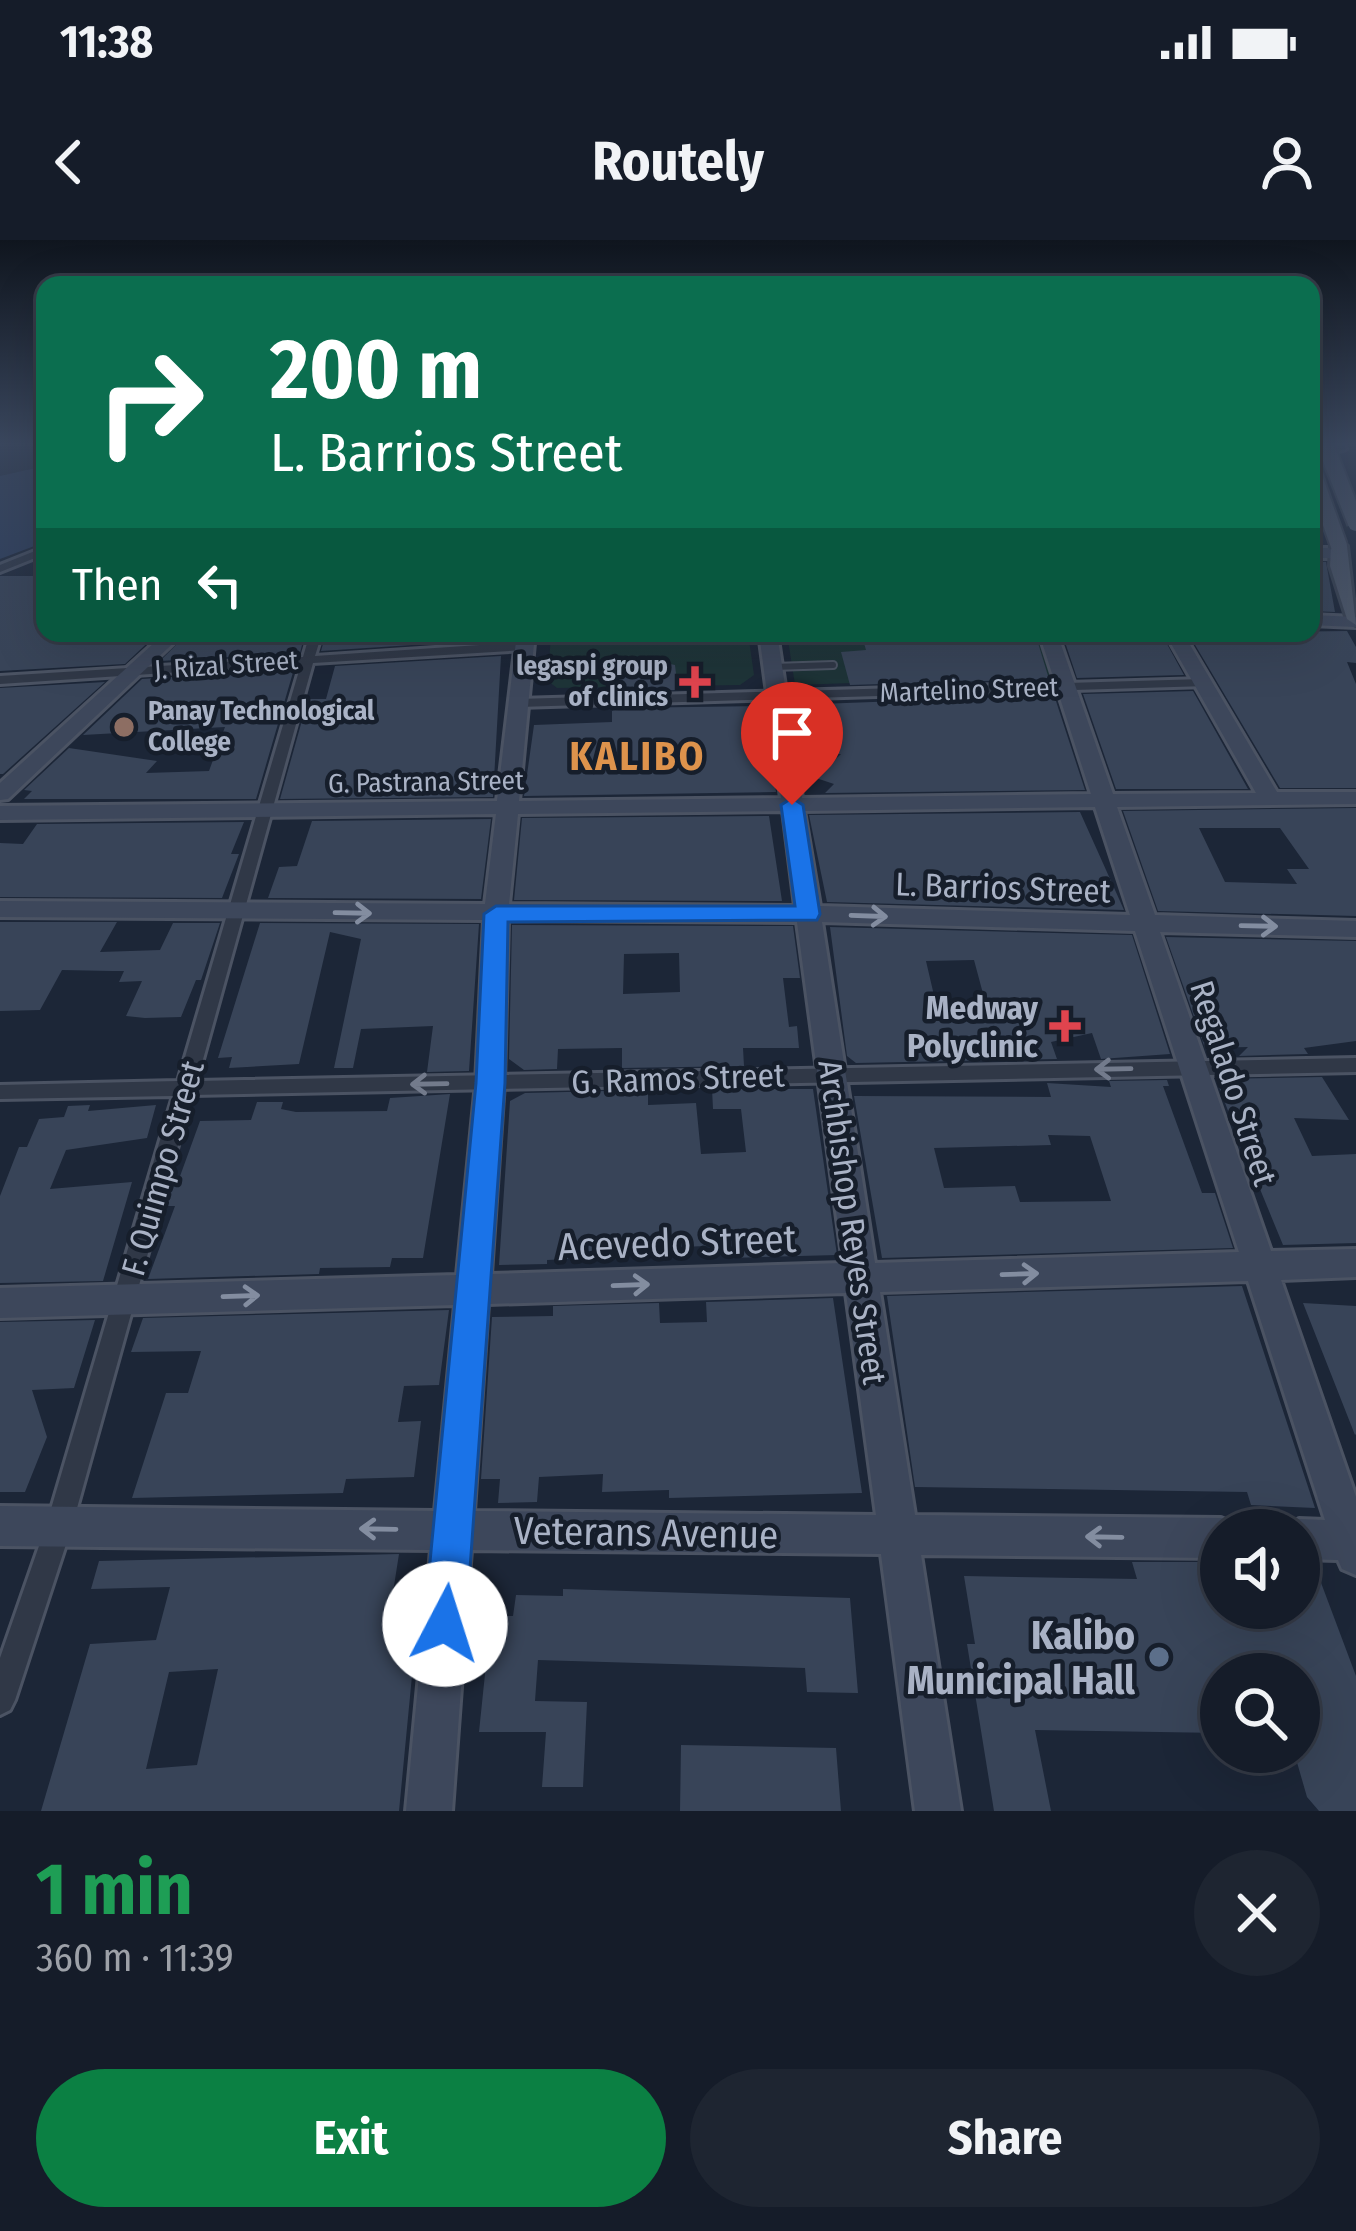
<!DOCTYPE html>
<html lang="en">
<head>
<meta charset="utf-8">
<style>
	body { margin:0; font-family:"Fira Sans Condensed",sans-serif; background:#1e2531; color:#f1f3f6; height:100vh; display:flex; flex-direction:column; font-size:45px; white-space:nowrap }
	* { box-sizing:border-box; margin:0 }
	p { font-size:39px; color:#9da1a8 }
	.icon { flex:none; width:66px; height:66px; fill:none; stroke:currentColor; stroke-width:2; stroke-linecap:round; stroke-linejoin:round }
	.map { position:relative; height:1571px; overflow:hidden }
	.side { display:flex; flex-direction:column; background:#151c29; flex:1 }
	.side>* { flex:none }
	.hud { position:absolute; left:36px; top:36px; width:1284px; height:366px; border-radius:24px; box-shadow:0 12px 48px #0002,0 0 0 3px #343a46; background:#0b6e4f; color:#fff; overflow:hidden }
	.controls { position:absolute; left:1200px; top:1269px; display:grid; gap:24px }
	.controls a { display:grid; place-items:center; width:120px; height:120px; border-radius:50%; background:#151c29; box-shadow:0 12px 48px #0002,0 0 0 3px #343a46; font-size:60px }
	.pin { position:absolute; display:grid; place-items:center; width:102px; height:102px; color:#fff; margin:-123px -51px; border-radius:50% 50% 50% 0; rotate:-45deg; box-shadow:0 0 12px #0007 }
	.pin .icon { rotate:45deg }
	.me { position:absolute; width:132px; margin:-66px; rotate:5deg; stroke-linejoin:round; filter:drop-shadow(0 0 9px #0008) }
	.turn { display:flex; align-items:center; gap:42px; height:252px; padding:0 36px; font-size:54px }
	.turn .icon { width:156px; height:156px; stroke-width:2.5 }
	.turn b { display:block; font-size:84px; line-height:102px }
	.then { display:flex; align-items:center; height:114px; padding:0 36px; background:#0003; gap:24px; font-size:45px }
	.round { display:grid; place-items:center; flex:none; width:126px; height:126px; border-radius:63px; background:#1e2531 }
	.overview { display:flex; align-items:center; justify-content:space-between; height:204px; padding:0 36px }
	h1 { font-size:72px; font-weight:700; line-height:90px; color:#1e9e55 }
	.primary-button { display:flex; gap:24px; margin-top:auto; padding:24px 36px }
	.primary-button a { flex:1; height:138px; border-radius:72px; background:#0b8043; color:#fff; font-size:48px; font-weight:700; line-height:138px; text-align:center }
	.primary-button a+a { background:#1e2531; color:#f1f3f6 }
	.status { display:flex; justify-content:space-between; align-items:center; height:84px; padding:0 60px; background:#151c29; direction:ltr }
	.status svg { height:33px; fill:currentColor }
	header { display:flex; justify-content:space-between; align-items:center; height:156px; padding:0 36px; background:#151c29; font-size:54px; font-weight:700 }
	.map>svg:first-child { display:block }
</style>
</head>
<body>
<div class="status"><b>11:38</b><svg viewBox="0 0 49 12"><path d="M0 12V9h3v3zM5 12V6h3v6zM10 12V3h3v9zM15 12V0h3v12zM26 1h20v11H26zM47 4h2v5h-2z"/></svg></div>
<header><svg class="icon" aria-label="back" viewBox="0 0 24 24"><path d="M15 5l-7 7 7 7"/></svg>Routely<svg class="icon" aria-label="person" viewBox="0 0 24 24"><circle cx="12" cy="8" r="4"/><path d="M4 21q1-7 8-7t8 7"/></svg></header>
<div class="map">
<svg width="1356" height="1571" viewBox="0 0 1356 1571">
	<rect width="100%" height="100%" fill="#1c2637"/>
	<path fill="#1e3438" d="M551,393H748L754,435L740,445L557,448L548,441Z
		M787,393H1036L1051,436L795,445Z"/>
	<path fill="#2c3e5e" d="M45,226V302L0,319V236Z"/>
	<path fill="#384458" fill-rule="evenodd" d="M1311,322H1326L1335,372L1311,371Z
		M0,336H45V393H158L125,424L0,431Z
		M1347,391L1356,407V423L1347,422L1356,444V548H1280L1188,393Z
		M188,393H305L300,413L160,421Z
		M326,393H504L503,399L321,411Z
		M861,393H1035L1049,439L850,445L841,412L866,410Z
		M1062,393H1161L1184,435L1077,438Z
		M501,416L493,557L280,559L308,459H326L335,426Z
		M646,419L675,425L678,450L617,452L616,427Z
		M294,429L256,559H24L32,551L24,550L69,508L157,521L146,533L209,531L225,487L83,495L142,439Z
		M105,442L3,534H0V448Z
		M1193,451L1248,549H1116L1083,454Z
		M1054,455L1085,550L825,553L834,544L816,538L841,514L800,515L793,465Z
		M764,466L776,552L524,556L534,485L612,482V471L618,468Z
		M1356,568V676L1158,671L1123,571ZM1199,588H1280L1309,629H1287L1297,644L1225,642Z
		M1080,572L1124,670L827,662L809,575Z
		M769,576L782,661L514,660L522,578Z
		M491,579L481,659L268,658L279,627L297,626L312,581Z
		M244,582L231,614H239L222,658L0,657V603L23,604L37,584Z
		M0,682H117L100,712L160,710L173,683H220L201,740H196L181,777L145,778L126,776L142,741L119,742L124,731H112L62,730L40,770L0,771Z
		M260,683L479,684L469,831L427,832L433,786L361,789L353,828H334L361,699L330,692L299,824L229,828L232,817L218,818Z
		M512,685L793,686L800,738H783L789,787L797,786L799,808H743L744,826L622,828V808L558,809L557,829L524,830L509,819ZM679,713L680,752L623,754L624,714Z
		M830,687L1132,695L1170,814L1101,819L1092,793L1051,802L1057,819L856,823L847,816ZM974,720L989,776H950L947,764H936L926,721Z
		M1166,697L1356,701V801L1304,808L1308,814L1239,816L1248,807L1205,808Z
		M1322,837L1349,880L1294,878L1312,916L1356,914V1003L1283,1005L1248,920L1264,919L1246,876H1230L1216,839Z
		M1167,840L1169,846H1163L1202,953H1215L1233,1008L882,1018L854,856L1051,857L1047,843L1111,847L1109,841ZM1048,895L1090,896L1111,961L1020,962L1015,946L944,948L934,908L1051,905Z
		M712,849H813L837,1015L729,1018L728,1005L568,1012V1019L547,1020V1024L499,1025L510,861L525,853L648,850V865L696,863L701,914L746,912L741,869H713Z
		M450,854L423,1018H392L390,1027L320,1028L319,1034L148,1039L175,966H166L173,939H179L200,881L251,880L257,862H283L281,869L296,872L387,871L390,858Z
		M90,865L88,871L156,865L147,898L66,910L50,949L132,942L103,1041L0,1043V956L19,907H27L39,879L64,877L68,866Z
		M1242,1046L1315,1268L1251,1265L1247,1252L915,1247L887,1056Z
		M833,1058L862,1253L669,1258V1250L602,1252L603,1234L539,1237L537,1262L498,1263L500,1239H481L492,1077L553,1076V1066L659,1063L660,1083L707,1082L706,1062Z
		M1303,1063L1356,1066V1194L1355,1195Z
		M449,1070L439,1145L404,1146L398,1182L421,1181L414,1237L346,1239L343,1253L132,1258L166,1153H188L201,1111L131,1112L143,1078Z
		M95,1080L74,1148L32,1150L47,1197L25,1252H0V1082Z
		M399,1314L391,1365L419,1363L399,1571H41L90,1404L156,1400L170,1347L91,1349L99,1321ZM218,1429L197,1525L146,1529L169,1432Z
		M1132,1322H1221V1368H1299V1324H1314L1356,1436V1571H1319L1307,1557L1294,1512H1299V1434H1221V1493L1035,1490L1051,1571H994L967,1404H975L964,1336L1137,1339Z
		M563,1349L850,1358L858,1453L807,1452L805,1428L538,1420L535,1461L587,1462L583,1547H542L546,1492H479L491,1376H513L516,1355L563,1356Z
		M681,1505L836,1508L841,1571H680Z"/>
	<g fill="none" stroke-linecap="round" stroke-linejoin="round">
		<defs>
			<path id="lane" d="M773,427L833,425"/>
			<path id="street" d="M1336,204H1344L1346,209L1339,211Z
				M45,307V314L0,332V325Z
				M310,393H322L315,416L525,402L531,406L525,410L313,423L197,841L1356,818V832L192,855L72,1286L15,1460L10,1470L0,1475V1418L46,1286L173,856L0,859V845L178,841L301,424L0,444V436L303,417Z
				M1203,439L1207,440V446L518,467L512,463L518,459Z"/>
			<path id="secondary" d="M1311,308H1339L1347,313L1339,318H1311Z
				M1311,375L1356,377V387L1311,385Z
				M165,393H184L8,559L0,560V543Z
				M517,393H535L519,561L781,558L759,393H777L802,558L1091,554L1039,393H1057L1113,554L1256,553L1165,393H1183L1277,552H1356V564L1117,567L1155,675L1356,681V697L1160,692L1271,1011L1356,1009V1037L1281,1040L1356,1257V1335L1342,1329L1338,1320L1299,1319V1290H1283L1299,1279L1325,1280L1248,1041L880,1052L915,1275L1221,1278L1235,1284L1237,1290H1221V1318L921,1315L961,1571H915L881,1314L471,1310L452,1571H406L431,1310L0,1306V1266L435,1271L455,1065L0,1078V1048L457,1035L476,843L484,680L0,677V661L485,664L496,574L0,580V566L497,561ZM1095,567L1130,675L820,666L804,571ZM783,571L795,666L509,664L518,574ZM508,680L797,682L843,1023L491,1034L504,843ZM822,682L1135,691L1239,1012L875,1023ZM846,1053L876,1275L474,1271L488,1064Z"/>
			<path id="primary" d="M1339,301L1347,306L1356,385L1347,379L1330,326L1331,306Z"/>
		</defs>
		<use href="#lane" stroke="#4b5363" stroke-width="10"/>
		<use href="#street" stroke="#4b5363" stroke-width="6"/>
		<use href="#secondary" stroke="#4b5363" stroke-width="6"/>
		<use href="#primary" stroke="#394251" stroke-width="6"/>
		<use href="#lane" stroke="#303847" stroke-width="6"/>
		<use href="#street" fill="#303847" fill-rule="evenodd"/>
		<use href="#secondary" fill="#3d475b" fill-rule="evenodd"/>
		<use href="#primary" fill="#4d5768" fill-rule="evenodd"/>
		<defs>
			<path id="primary-bridge" d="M1325,204L1356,283
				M1311,228L1339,306"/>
		</defs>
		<use href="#primary-bridge" stroke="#394251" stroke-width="20" stroke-linecap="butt"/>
		<use href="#primary-bridge" stroke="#4d5768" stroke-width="16"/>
	</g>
	<defs><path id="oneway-shaft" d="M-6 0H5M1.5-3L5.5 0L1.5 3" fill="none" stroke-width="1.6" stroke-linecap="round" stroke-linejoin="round" transform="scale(3)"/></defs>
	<g stroke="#838da0">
		<use href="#oneway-shaft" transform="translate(353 673) rotate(1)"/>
		<use href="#oneway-shaft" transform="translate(869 676) rotate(2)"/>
		<use href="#oneway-shaft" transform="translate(1259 686) rotate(1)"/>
		<use href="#oneway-shaft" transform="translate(1020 1034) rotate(-2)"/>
		<use href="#oneway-shaft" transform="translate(631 1045) rotate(-2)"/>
		<use href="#oneway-shaft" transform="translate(241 1056) rotate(-2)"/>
		<use href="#oneway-shaft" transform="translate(378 1289) rotate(-179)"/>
		<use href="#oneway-shaft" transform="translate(1104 1297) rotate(-179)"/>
	</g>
	<g stroke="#737b8c">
		<use href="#oneway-shaft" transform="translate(1113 829) rotate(179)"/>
		<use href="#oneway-shaft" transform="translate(429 844) rotate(179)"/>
	</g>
	<linearGradient id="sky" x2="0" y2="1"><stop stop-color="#0f151e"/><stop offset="0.48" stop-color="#3a475e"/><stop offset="1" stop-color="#3a475e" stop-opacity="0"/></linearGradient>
	<rect width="1356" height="424" fill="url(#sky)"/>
	<path fill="#1a73e8" stroke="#114b97" stroke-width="3" d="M792,558L803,565L820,674L817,680L508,682L505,843L466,1384L460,1399L445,1405L430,1399L424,1384L476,843L484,674L496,666H795L781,565Z"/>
	<g fill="#e0444e" stroke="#161e2b" stroke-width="4.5">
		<path d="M689 424h12v12h12v12h-12v12h-12v-12h-12v-12h12z"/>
		<path d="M1059 768h12v12h12v12h-12v12h-12v-12h-12v-12h12z"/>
	</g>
	<circle fill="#8d6e63" stroke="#161e2b" stroke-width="4.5" cx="124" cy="487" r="12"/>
	<circle fill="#5c6f8a" stroke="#161e2b" stroke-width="4.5" cx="1159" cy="1417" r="12"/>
	<g text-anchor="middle" stroke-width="9" stroke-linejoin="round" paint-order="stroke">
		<g font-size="27" fill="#a9b2c5" stroke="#161e2b">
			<text transform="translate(226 425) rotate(-4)" y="9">J. Rizal Street</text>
			<text transform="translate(969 450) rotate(-2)" y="9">Martelino Street</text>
			<text transform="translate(426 542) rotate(-1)" y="9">G. Pastrana Street</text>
		</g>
		<g font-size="27" font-weight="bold" fill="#a9b2c5" stroke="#161e2b" text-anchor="end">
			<text x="668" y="435">legaspi group<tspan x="668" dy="31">of clinics</tspan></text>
			<text x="148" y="480" text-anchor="start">Panay Technological<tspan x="148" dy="31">College</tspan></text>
		</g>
		<g font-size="33" fill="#a9b2c5" stroke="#161e2b">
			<text transform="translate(1003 647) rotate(2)" y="12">L. Barrios Street</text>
			<text transform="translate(678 838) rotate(-2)" y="12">G. Ramos Street</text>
			<text transform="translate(1234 843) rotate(72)" y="12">Regalado Street</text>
			<text transform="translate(162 928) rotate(-74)" y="12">F. Quimpo Street</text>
			<text transform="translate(853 982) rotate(82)" y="12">Archbishop Reyes Street</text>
		</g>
		<g font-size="33" font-weight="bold" fill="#a9b2c5" stroke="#161e2b" text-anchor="end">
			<text x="1038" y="779">Medway<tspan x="1038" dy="38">Polyclinic</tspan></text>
		</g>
		<g font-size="39" font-weight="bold" letter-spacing="3" fill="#de934c" stroke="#161e2b">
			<text x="638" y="530">KALIBO</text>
		</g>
		<g font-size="39" fill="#a9b2c5" stroke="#161e2b">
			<text transform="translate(677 1002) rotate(-2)" y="14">Acevedo Street</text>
			<text transform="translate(646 1292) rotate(1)" y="14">Veterans Avenue</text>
		</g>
		<g font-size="39" font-weight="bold" fill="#a9b2c5" stroke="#161e2b" text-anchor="end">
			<text x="1135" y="1409">Kalibo<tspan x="1135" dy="45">Municipal Hall</tspan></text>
		</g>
	</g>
</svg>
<div class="controls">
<a><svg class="icon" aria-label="sound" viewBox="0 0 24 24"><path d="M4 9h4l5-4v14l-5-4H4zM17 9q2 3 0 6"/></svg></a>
<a><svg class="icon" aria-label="search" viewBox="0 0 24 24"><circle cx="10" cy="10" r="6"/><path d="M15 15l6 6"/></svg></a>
</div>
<div class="pin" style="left:792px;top:565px;background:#d93025"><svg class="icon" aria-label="arrive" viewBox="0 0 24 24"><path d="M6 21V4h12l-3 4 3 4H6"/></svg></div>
<svg class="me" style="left:445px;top:1384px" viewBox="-20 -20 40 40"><circle r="19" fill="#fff"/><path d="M0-13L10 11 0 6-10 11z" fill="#1a73e8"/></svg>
<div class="hud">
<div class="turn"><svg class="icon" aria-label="right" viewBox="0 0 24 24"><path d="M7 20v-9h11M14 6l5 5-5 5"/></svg><div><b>200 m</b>L. Barrios Street</div></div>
<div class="then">Then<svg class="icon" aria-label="left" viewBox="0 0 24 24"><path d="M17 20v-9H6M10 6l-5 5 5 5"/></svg></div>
</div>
</div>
<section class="side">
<div class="overview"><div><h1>1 min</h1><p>360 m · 11:39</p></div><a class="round"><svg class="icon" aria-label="close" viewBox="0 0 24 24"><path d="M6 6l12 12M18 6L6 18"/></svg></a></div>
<div class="primary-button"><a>Exit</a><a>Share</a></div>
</section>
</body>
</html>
